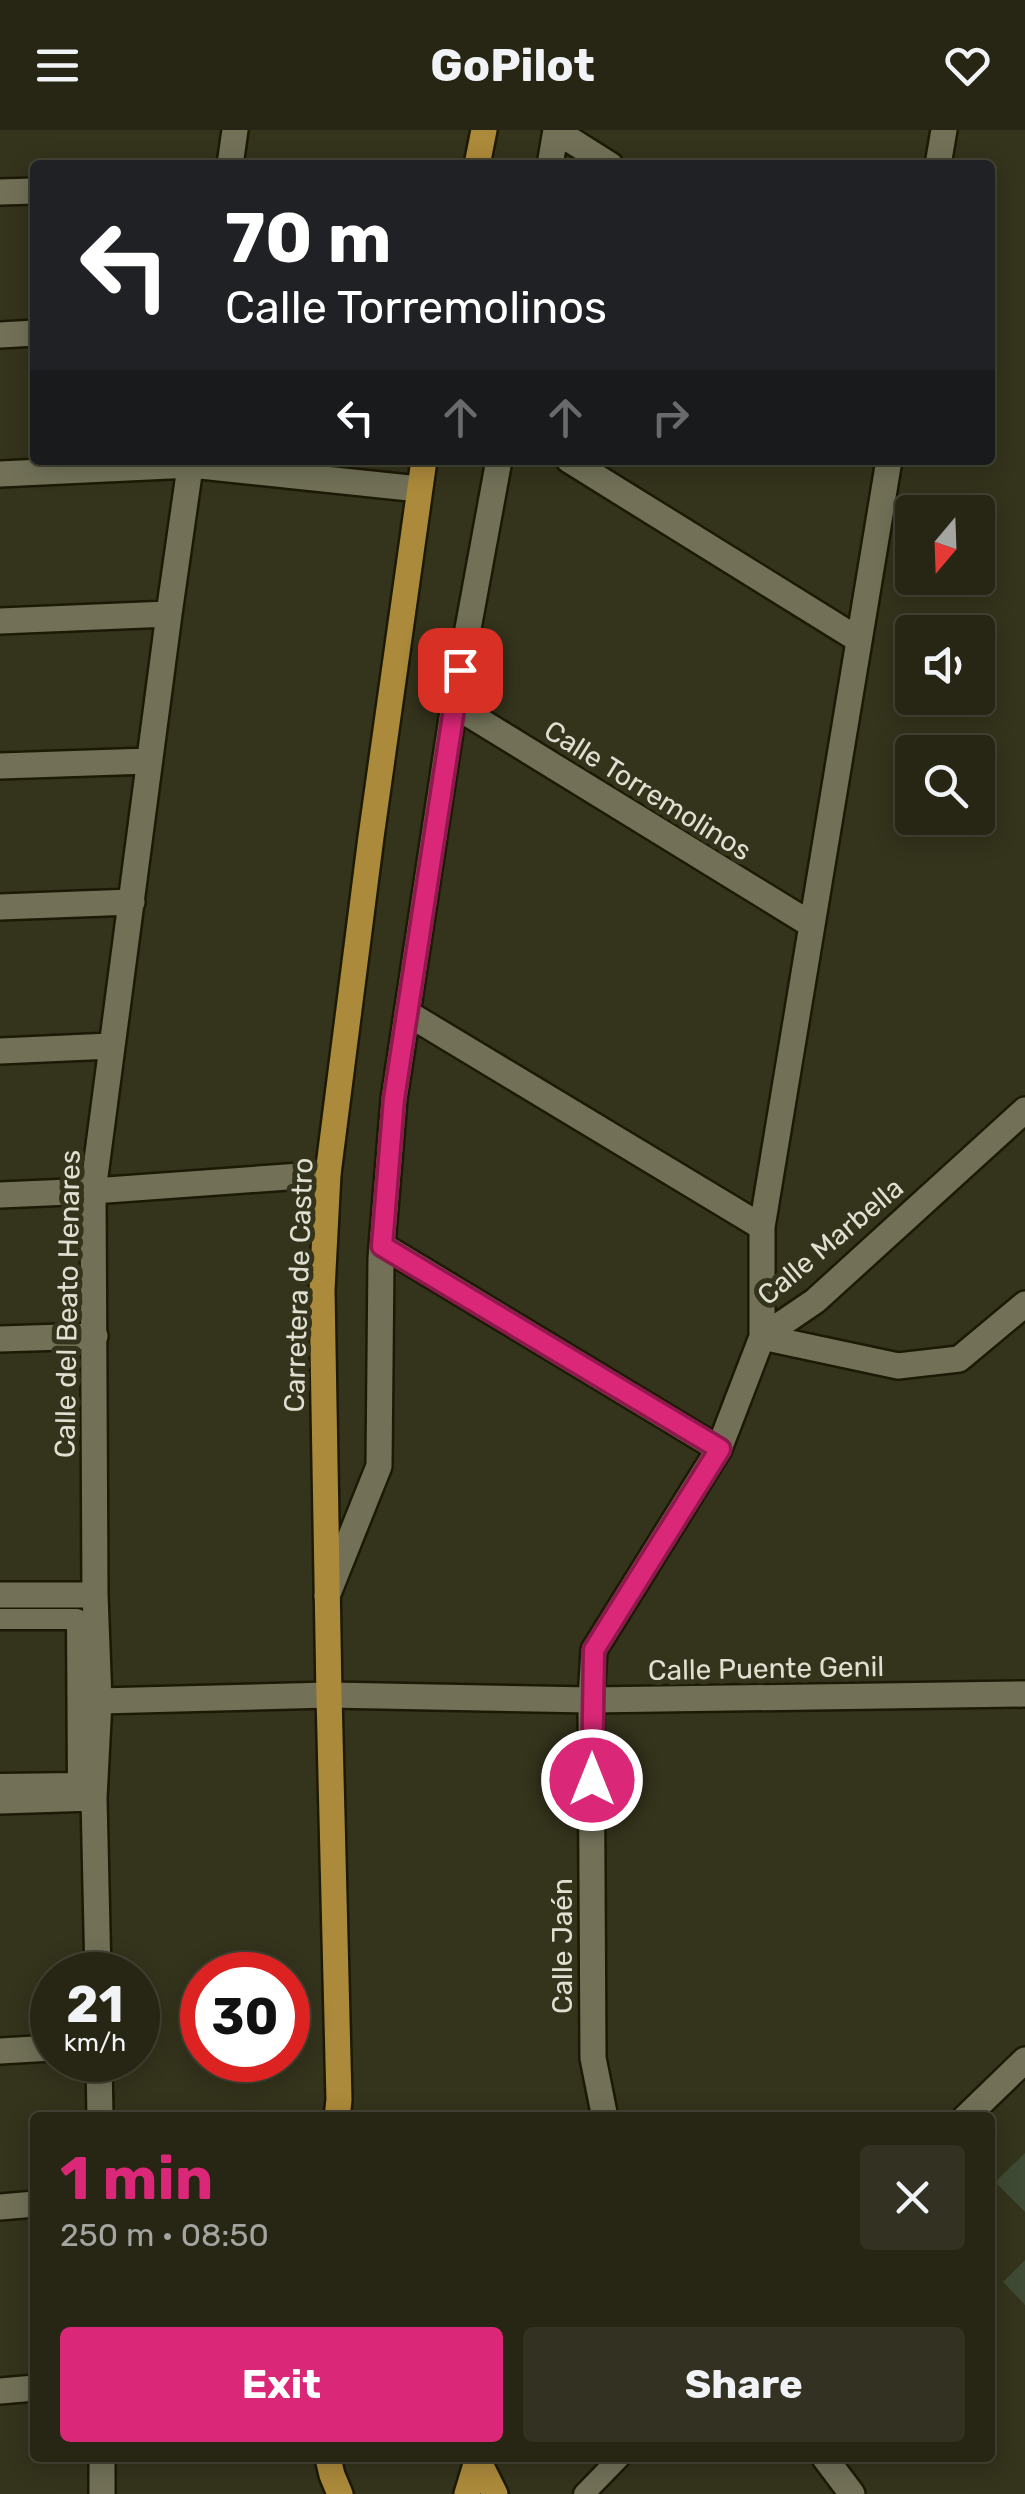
<!DOCTYPE html>
<html lang="en">
<head>
<meta charset="utf-8">
<style>
	body { margin:0; font-family:Rubik,sans-serif; background:#333222; color:#f1f3f6; height:100vh; display:flex; flex-direction:column; font-size:38px; white-space:nowrap }
	* { box-sizing:border-box; margin:0 }
	p { font-size:32px; color:#a4a5a0 }
	.icon { flex:none; width:55px; height:55px; fill:none; stroke:currentColor; stroke-width:2; stroke-linecap:round; stroke-linejoin:round }
	.map { position:relative; flex:1; overflow:hidden }
	.sheet { position:absolute; left:30px; top:1982px; width:965px; height:350px; display:flex; flex-direction:column; background:#272615; border-radius:10px; box-shadow:0 5px 25px #0003,0 0 0 2px #434334 }
	.sheet>* { flex:none }
	.hud { position:absolute; left:30px; top:30px; width:965px; height:305px; border-radius:10px; box-shadow:0 5px 25px #0003,0 0 0 2px #434334; background:#202124; color:#fff; overflow:hidden }
	.needle { width:65px; rotate:199deg }
	.controls { position:absolute; left:895px; top:365px; display:grid; gap:20px }
	.controls a { display:grid; place-items:center; width:100px; height:100px; border-radius:10px; background:#272615; box-shadow:0 5px 25px #0003,0 0 0 2px #434334; font-size:50px }
	.speed { position:absolute; left:30px; top:1822px; display:flex; gap:20px; font-size:50px; font-weight:700; text-align:center }
	.speed>* { display:grid; place-content:center; width:130px; height:130px; border-radius:50%; background:#272615; box-shadow:0 5px 25px #0003,0 0 0 2px #434334; line-height:1 }
	.speed small { font-size:25px; font-weight:400 }
	.speed .limit { border:15px solid #d22; background:#fff; color:#111 }
	.pin { position:absolute; display:grid; place-items:center; width:85px; height:85px; color:#fff; margin:-42px; border-radius:20px; box-shadow:0 5px 15px #0006 }
	.me { position:absolute; width:110px; margin:-55px; rotate:0deg; stroke-linejoin:round; filter:drop-shadow(0 0 8px #0008) }
	.turn { display:flex; align-items:center; gap:35px; height:210px; padding:0 30px; font-size:45px }
	.turn .icon { width:130px; height:130px; stroke-width:2.5 }
	.turn b { display:block; font-size:70px; line-height:85px }
	.lanes { display:flex; align-items:center; height:95px; padding:0 30px; background:#0003; justify-content:center; gap:50px; direction:ltr }
	.lanes .off { opacity:.35 }
	.round { display:grid; place-items:center; flex:none; width:105px; height:105px; border-radius:10px; background:#333222 }
	.overview { display:flex; align-items:center; justify-content:space-between; height:170px; padding:0 30px }
	h1 { font-size:60px; font-weight:700; line-height:75px; color:#db2777 }
	.action { display:flex; gap:20px; margin-top:auto; padding:20px 30px }
	.action a { flex:1; height:115px; border-radius:10px; background:#db2777; color:#fff; font-size:40px; font-weight:700; line-height:115px; text-align:center }
	.action a+a { background:#333222; color:#f1f3f6 }
	header { display:flex; justify-content:space-between; align-items:center; height:130px; padding:0 30px; background:#272615; font-size:45px; font-weight:700 }
	.map>svg:first-child { display:block }
</style>
</head>
<body>
<header><svg class="icon" aria-label="menu" viewBox="0 0 24 24"><path d="M4 6h16M4 12h16M4 18h16"/></svg>GoPilot<svg class="icon" aria-label="heart" viewBox="0 0 24 24"><path d="M12 20l-8-8c-3-5 5-10 8-4 3-6 11-1 8 4z"/></svg></header>
<div class="map">
<svg width="1025" height="2364" viewBox="0 0 1025 2364">
	<rect width="100%" height="100%" fill="#34331c"/>
	<path fill="#3f4a34" d="M1025,2023V2082L995,2052Z
		M1025,2130V2175L1003,2152Z"/>
	<g fill="none" stroke-linecap="round" stroke-linejoin="round">
		<defs>
			<path id="pedestrian" d="M0,1489H77L78,1653L0,1654
				M584,2364L619,2328"/>
			<path id="minor" d="M556,1L610,35
				M230,35L235,0
				M550,35L556,0
				M938,35L944,0
				M0,62L35,61
				M0,205L35,203
				M569,330L859,510
				M889,330L762,1097V1207L898,1236L959,1229L1025,1174
				M0,344L191,335L419,359
				M0,491L169,484
				M454,575L812,795
				M0,636L149,631
				M0,777L132,772
				M407,883L762,1097
				M0,921L111,916
				M383,1116L719,1319
				M0,1209L95,1206
				M0,1465H95
				M327,1466L379,1336L381,1128L394,969L454,575L499,330
				M99,1571L329,1565
				M0,1671L94,1668
				M98,1845L94,1668L99,1571L95,1465L93,1061L169,484L191,330
				M0,1921L52,1918
				M99,1930L100,1988
				M605,1988L593,1928L591,1570L594,1520L719,1319L762,1207L815,1171L1025,980
				M965,1988L1025,1930
				M0,2077L35,2074
				M825,2328L852,2364
				M102,2364V2328"/>
			<path id="tertiary" d="M0,1065L93,1061L328,1044
				M329,1565L591,1570L1025,1564
				M0,2261L35,2258"/>
			<path id="primary" d="M477,35L484,0
				M337,1988L339,1970L329,1565L322,1160L328,1044L371,707L424,330
				M328,2328L332,2345L340,2364
				M478,2330L495,2364
				M467,2364L478,2328"/>
		</defs>
		<use href="#pedestrian" stroke="#1c1a05" stroke-width="25"/>
		<use href="#minor" stroke="#1c1a05" stroke-width="30"/>
		<use href="#tertiary" stroke="#1c1a05" stroke-width="30"/>
		<use href="#primary" stroke="#1c1a05" stroke-width="30"/>
		<use href="#pedestrian" stroke="#727158" stroke-width="20"/>
		<use href="#minor" stroke="#727158" stroke-width="25"/>
		<use href="#tertiary" stroke="#727158" stroke-width="25"/>
		<use href="#primary" stroke="#ac8a3b" stroke-width="25"/>
	</g>
	<g fill="none" stroke-linecap="round" stroke-linejoin="round">
		<defs>
			<path id="route" d="M460,540L394,969L382,1116L720,1319L594,1520L592,1650"/>
		</defs>
		<use href="#route" stroke="#8e194d" stroke-width="25"/>
		<use href="#route" stroke="#db2777" stroke-width="18"/>
	</g>
	<g text-anchor="middle" stroke-width="10" stroke-linejoin="round" paint-order="stroke">
		<g font-size="28" fill="#e0e0d2" stroke="#34331c">
			<text transform="translate(648 660) rotate(32)" y="10">Calle Torremolinos</text>
			<text transform="translate(830 1111) rotate(-40)" y="10">Calle Marbella</text>
			<text transform="translate(298 1155) rotate(-88)" y="10">Carretera de Castro</text>
			<text transform="translate(67 1174) rotate(-89)" y="10">Calle del Beato Henares</text>
			<text transform="translate(766 1538) rotate(-1)" y="10">Calle Puente Genil</text>
			<text transform="translate(562 1816) rotate(-90)" y="10">Calle Jaén</text>
		</g>
	</g>
</svg>
<div class="controls">
<a><svg class="needle" viewBox="-14 -14 28 28"><path d="M0-13l5 13h-10z" fill="#e53935"/><path d="M0 13l5-13h-10z" fill="#a4a5a0"/></svg></a>
<a><svg class="icon" aria-label="sound" viewBox="0 0 24 24"><path d="M4 9h4l5-4v14l-5-4H4zM17 9q2 3 0 6"/></svg></a>
<a><svg class="icon" aria-label="search" viewBox="0 0 24 24"><circle cx="10" cy="10" r="6"/><path d="M15 15l6 6"/></svg></a>
</div>
<div class="speed"><div>21<small>km/h</small></div><div class="limit">30</div></div>
<div class="pin" style="left:460px;top:540px;background:#d93025"><svg class="icon" aria-label="arrive" viewBox="0 0 24 24"><path d="M6 21V4h12l-3 4 3 4H6"/></svg></div>
<svg class="me" style="left:592px;top:1650px" viewBox="-20 -20 40 40"><circle r="17" fill="#db2777" stroke="#fff" stroke-width="3"/><path d="M0-11L8 9 0 5-8 9z" fill="#fff"/></svg>
<div class="hud">
<div class="turn"><svg class="icon" aria-label="left" viewBox="0 0 24 24"><path d="M17 20v-9H6M10 6l-5 5 5 5"/></svg><div><b>70 m</b>Calle Torremolinos</div></div>
<div class="lanes"><svg class="icon" aria-label="left" viewBox="0 0 24 24"><path d="M17 20v-9H6M10 6l-5 5 5 5"/></svg><svg class="icon off" aria-label="ahead" viewBox="0 0 24 24"><path d="M12 20V5M6 11l6-6 6 6"/></svg><svg class="icon off" aria-label="ahead" viewBox="0 0 24 24"><path d="M12 20V5M6 11l6-6 6 6"/></svg><svg class="icon off" aria-label="right" viewBox="0 0 24 24"><path d="M7 20v-9h11M14 6l5 5-5 5"/></svg></div>
</div>
<section class="sheet">
<div class="overview"><div><h1>1 min</h1><p>250 m · 08:50</p></div><a class="round"><svg class="icon" aria-label="close" viewBox="0 0 24 24"><path d="M6 6l12 12M18 6L6 18"/></svg></a></div>
<div class="action"><a>Exit</a><a>Share</a></div>
</section>
</div>
</body>
</html>
